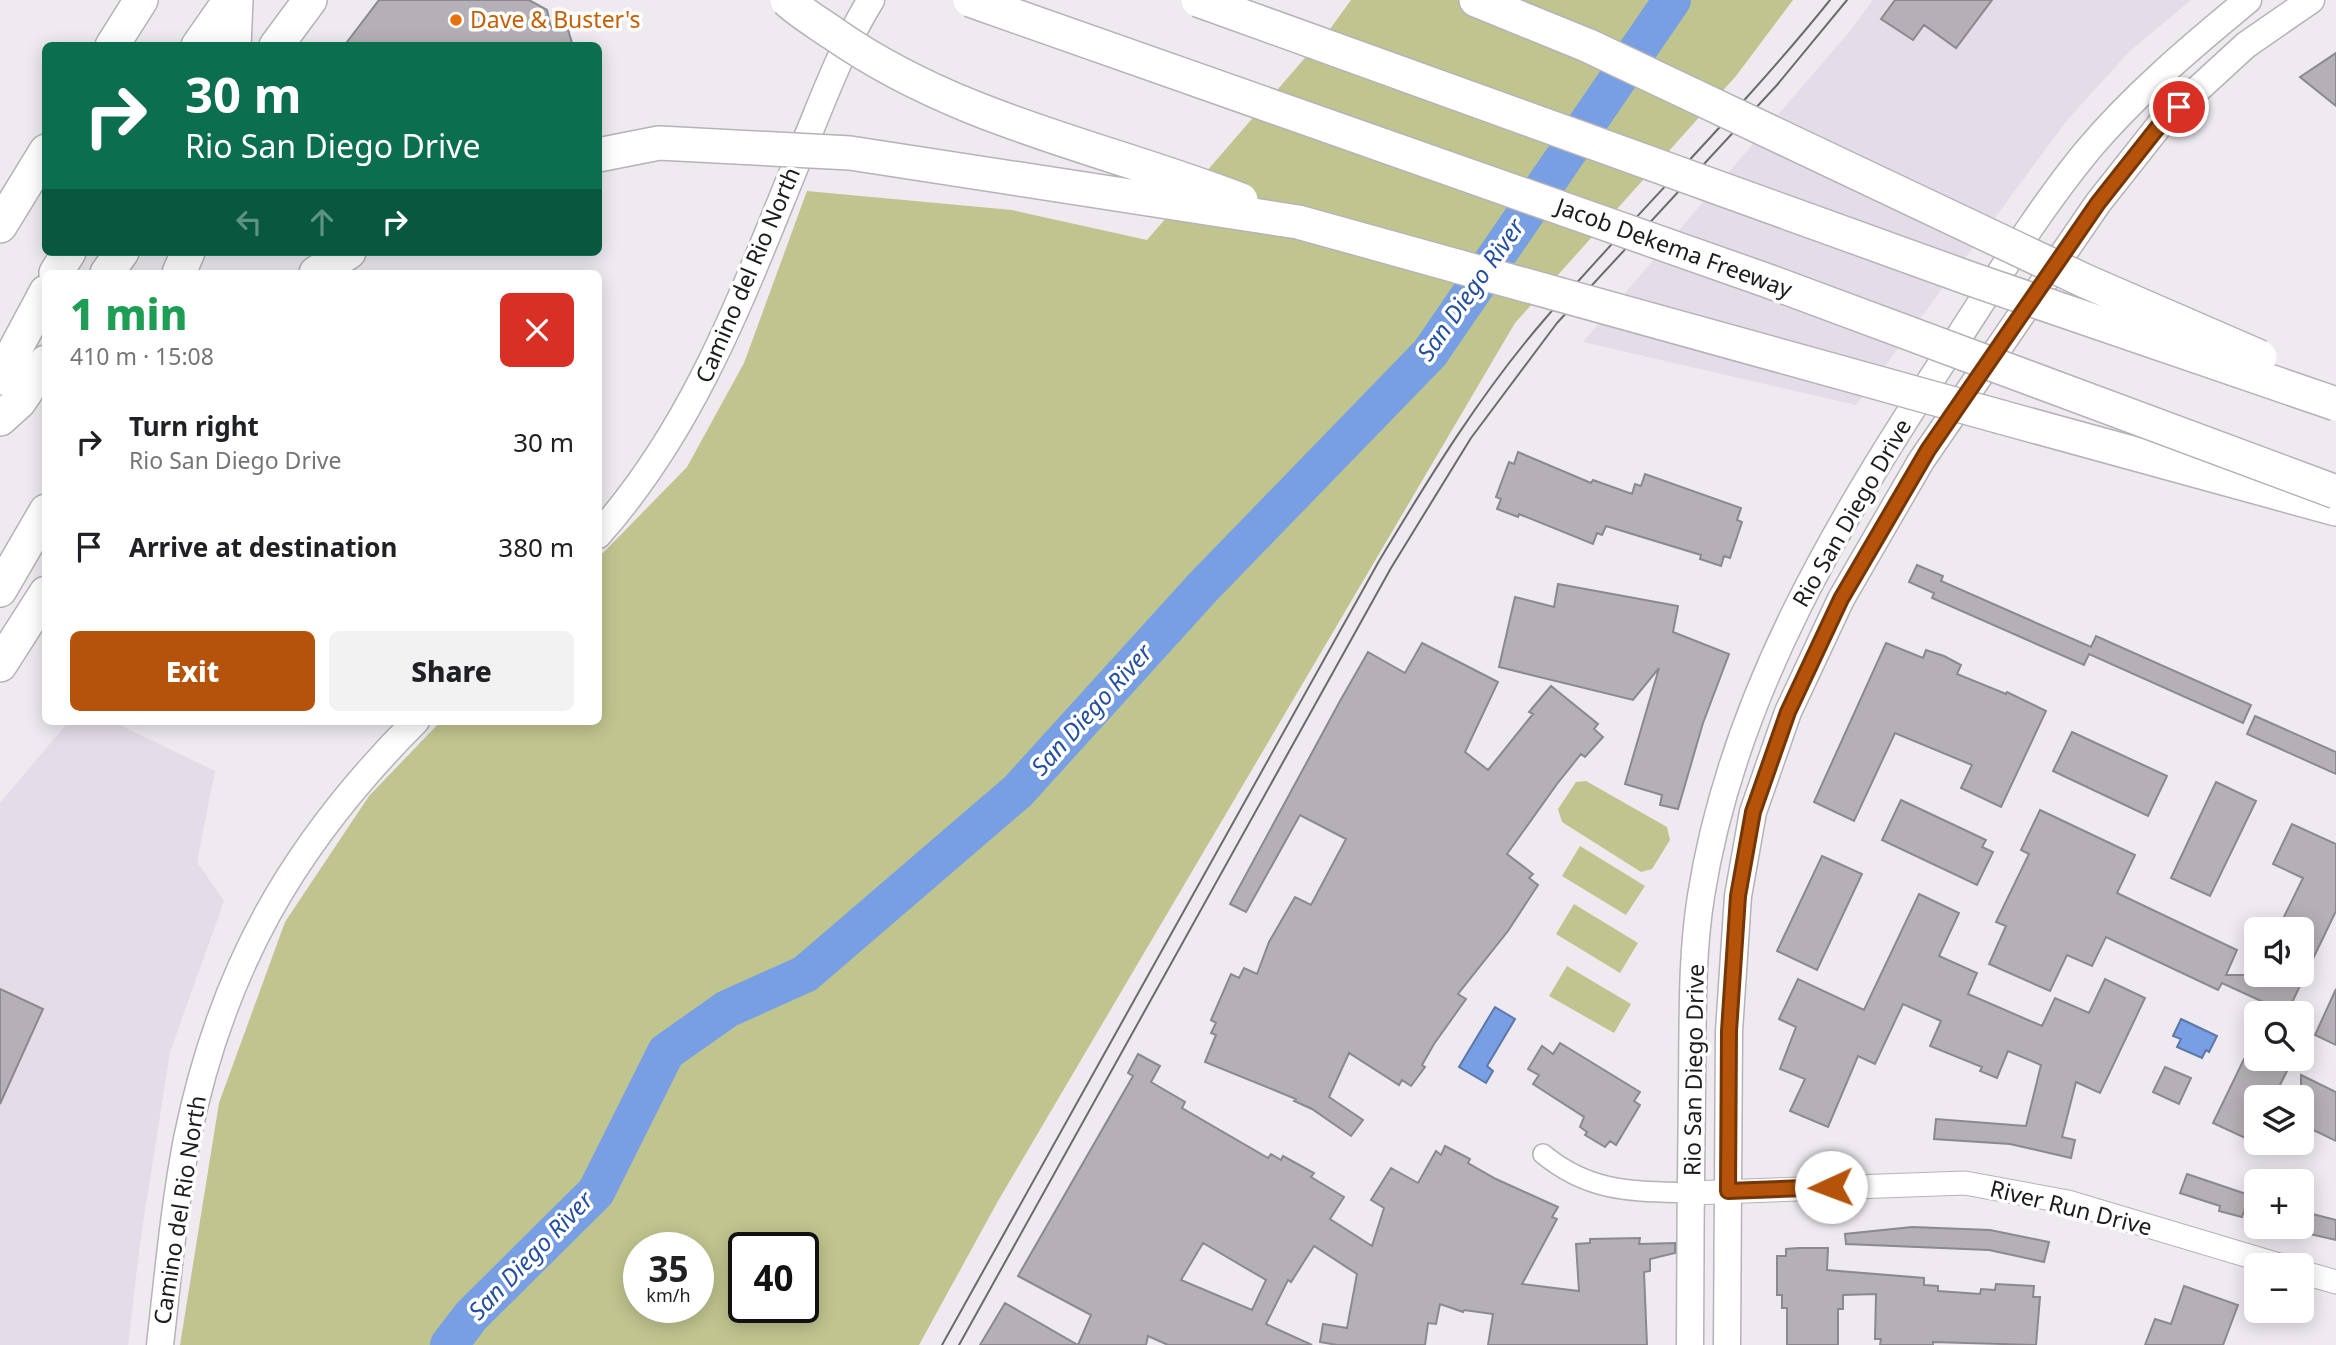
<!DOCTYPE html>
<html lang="en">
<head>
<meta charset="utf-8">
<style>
	body { margin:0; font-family:"Noto Sans",sans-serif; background:#f2f2f2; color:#202124; height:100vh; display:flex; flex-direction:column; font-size:26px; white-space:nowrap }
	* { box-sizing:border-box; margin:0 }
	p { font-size:23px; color:#757577 }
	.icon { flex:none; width:38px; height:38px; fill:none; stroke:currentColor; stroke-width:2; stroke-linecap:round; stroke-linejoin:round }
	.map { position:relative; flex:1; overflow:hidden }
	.sheet { position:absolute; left:42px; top:270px; width:560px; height:455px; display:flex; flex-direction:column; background:#fff; border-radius:10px; box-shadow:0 4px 18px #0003 }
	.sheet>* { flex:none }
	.hud { position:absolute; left:42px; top:42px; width:560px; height:214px; border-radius:10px; box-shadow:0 4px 18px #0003; background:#0b6e4f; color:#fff; overflow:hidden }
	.controls { position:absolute; left:2244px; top:917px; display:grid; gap:14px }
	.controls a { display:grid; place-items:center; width:70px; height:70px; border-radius:10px; background:#fff; box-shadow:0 4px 18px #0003; font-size:35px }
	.speed { position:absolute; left:623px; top:1232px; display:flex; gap:14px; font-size:35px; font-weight:700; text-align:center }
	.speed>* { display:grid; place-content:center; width:91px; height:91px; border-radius:50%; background:#fff; box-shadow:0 4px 18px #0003; line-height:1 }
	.speed small { font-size:18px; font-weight:400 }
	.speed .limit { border:4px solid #111; border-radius:10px; background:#fff; color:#111 }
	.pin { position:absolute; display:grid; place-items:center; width:60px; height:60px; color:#fff; margin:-30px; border:4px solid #fff; border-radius:50%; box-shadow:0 2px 7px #0007 }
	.me { position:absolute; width:77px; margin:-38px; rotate:268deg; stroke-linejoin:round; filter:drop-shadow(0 0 5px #0008) }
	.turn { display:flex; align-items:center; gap:24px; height:147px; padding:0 28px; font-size:32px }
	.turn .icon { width:91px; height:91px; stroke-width:2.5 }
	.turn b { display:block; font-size:49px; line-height:60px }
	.lanes { display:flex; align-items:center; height:66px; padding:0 28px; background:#0003; justify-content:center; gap:35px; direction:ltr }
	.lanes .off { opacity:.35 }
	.round { display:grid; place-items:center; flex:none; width:74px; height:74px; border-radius:10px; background:#f2f2f2 }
	.overview { display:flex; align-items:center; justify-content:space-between; height:119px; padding:0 28px }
	h1 { font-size:42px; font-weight:800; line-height:52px; color:#1e9e55 }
	.button { display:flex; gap:14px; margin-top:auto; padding:14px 28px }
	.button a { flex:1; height:80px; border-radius:10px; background:#b45309; color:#fff; font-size:28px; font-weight:800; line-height:80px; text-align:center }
	.button a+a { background:#f2f2f2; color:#202124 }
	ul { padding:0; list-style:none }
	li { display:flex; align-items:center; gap:21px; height:105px; padding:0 28px }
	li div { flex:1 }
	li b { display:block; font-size:26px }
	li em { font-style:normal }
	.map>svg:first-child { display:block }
</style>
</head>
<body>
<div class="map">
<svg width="2336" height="1345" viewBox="0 0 2336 1345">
	<rect width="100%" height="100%" fill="#eeeaf0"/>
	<path fill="#e4dce8" d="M1873,0H2191L2130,51L2068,119L1856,405L1583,342L1850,31Z
		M69,721H112L215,771L197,862L224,901L170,1052L140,1243L128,1345H0V803Z"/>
	<path fill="#c0c58f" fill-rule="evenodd" d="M1351,0H1793L1736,76L1515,323L998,1201L919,1345H180L219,1103L285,922L369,796L441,721H598L599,557L687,467L744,363L807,191L1012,210L1147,240L1330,29ZM639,1248H698V1307H639ZM744,1248H803V1307H744Z
		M1586,781L1667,827L1670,840L1652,869L1641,872L1562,822L1558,809L1576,782Z
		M1580,846L1645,886L1626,915L1562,876Z
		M1574,904L1638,943L1620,973L1556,934Z
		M1567,966L1631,1004L1614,1033L1549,996Z"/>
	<path fill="#789ee3" stroke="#5d77a8" stroke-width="2" d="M1495,1007L1515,1019L1487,1066L1493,1071L1486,1083L1459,1067Z
		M2181,1019L2217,1036L2209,1052L2206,1050L2202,1058L2177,1047L2181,1039L2173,1036Z"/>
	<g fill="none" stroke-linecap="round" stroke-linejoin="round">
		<path stroke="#789ee3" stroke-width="38" d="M449,1345L471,1316L596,1192L666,1052L727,1009L805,974L1018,791L1203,587L1430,353L1672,0"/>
	</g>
	<path fill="#b4b0b5" stroke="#8c898e" stroke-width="2" fill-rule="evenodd" d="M379,0H529L547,10L551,28L566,23L573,46H344Z
		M1895,0H1992L1956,48L1924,25L1913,40L1881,19Z
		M2336,53V106L2300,77Z
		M1518,452L1591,483L1593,480L1632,494L1635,484L1641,486L1645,474L1741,508L1737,520L1742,522L1730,558L1724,556L1721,566L1700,559L1701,555L1606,526L1602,535L1597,533L1593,544L1519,514L1518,517L1497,509L1501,499L1496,497L1509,462L1514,464Z
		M1917,565L1943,576L1941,581L2091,647L2096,636L2251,705L2243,723L2089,654L2084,665L1932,598L1934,593L1909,582Z
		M1558,584L1678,606L1673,632L1729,654L1703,723L1678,809L1660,805L1662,795L1625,784L1659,668L1633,700L1499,667L1515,597L1554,607Z
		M1422,643L1498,682L1465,752L1488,770L1533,714L1529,712L1551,686L1598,724L1594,729L1603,737L1585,757L1581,754L1557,784L1507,854L1533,874L1529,878L1538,885L1508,931L1458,994L1466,999L1434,1044L1422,1065L1425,1067L1411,1086L1402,1080L1399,1085L1349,1053L1329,1097L1363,1120L1351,1136L1312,1109L1294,1101L1296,1099L1205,1062L1216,1035L1211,1033L1216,1023L1211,1020L1231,974L1239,978L1244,968L1257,974L1269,942L1295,897L1311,905L1346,839L1300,815L1246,912L1230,904L1340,701L1368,652L1405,673Z
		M1886,643L1923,658L1926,650L1944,656L1961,665L1957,674L2006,694L2007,692L2046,711L2001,807L1961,788L1972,765L1895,733L1854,821L1814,802Z
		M2255,716L2336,752V774L2247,734Z
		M2072,732L2167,776L2148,816L2053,771Z
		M2216,782L2256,801L2210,896L2171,878Z
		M1901,800L1986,840L1982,847L1993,852L1977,885L1882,840Z
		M2040,810L2135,855L2117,893L2237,950L2226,975H2301V929H2278L2303,878L2273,864L2292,824L2336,844V911L2287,1013L2222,983L2218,990L2106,937L2092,966L2067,955L2050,991L1989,964L2006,926L1996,922L2029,854L2021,850Z
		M1822,856L1862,874L1817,970L1777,951Z
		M1919,894L1959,913L1939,956L1977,973L1968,994L2042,1026L2055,998L2089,1013L2105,979L2145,998L2100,1093L2076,1082L2062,1137L2075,1140L2071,1158L2010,1144L1934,1139L1936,1119L2026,1126L2041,1065L2008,1051L1997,1078L1980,1071L1982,1067L1930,1046L1941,1021L1903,1004L1875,1064L1858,1056L1828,1127L1790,1111L1805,1079L1780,1069L1796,1027L1779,1019L1798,979L1864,1010Z
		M0,989L43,1009L0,1104Z
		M2336,989V1045L2315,1035Z
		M1560,1043L1640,1092L1634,1101L1640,1105L1616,1145L1610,1141L1605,1147L1585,1135L1587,1132L1580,1127L1584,1117L1533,1084L1539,1075L1528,1069L1542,1046L1553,1054Z
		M1138,1054L1160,1066L1151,1082L1185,1102L1182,1108L1268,1158L1271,1154L1281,1160L1283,1156L1314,1173L1311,1177L1344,1197L1330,1219L1372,1246L1384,1208L1371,1200L1391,1168L1418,1183L1436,1151L1441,1155L1445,1146L1470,1159L1468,1163L1496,1179L1558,1207L1552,1217L1557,1219L1522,1284L1579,1291L1576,1244L1590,1243V1239L1640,1238L1639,1244L1675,1243V1253L1650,1259V1271L1644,1272L1647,1345H1488L1493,1314L1464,1310L1463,1312L1440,1304L1436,1324L1428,1323L1425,1345H1337L1320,1342L1323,1324L1347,1328L1357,1274L1314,1246L1291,1282L1288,1280L1266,1324L1312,1345H1168L1148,1336L1146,1345H980L1005,1303L1078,1345L1091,1315L1018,1276L1133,1076L1128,1073ZM1203,1243L1266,1280L1252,1310L1181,1280Z
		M2244,1059H2293L2274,1097H2256V1143L2213,1123Z
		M2165,1067L2191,1078L2179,1104L2153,1092Z
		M2301,1075L2336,1092V1141L2301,1124Z
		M2187,1174L2249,1195L2242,1217L2219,1211L2220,1206L2180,1193Z
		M2301,1211L2336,1220V1240L2301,1232Z
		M1912,1227L1990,1230L2049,1242L2044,1262L1989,1250L1846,1244L1845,1234Z
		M1798,1248H1828L1827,1270L1924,1278V1285L1938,1286V1291L1980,1294L1981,1289L1995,1290L1996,1284L2034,1286L2033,1297H2040L2036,1345L1933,1342V1345H1880L1881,1339H1875L1876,1294L1843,1295V1309H1838V1345H1787V1308H1782V1295H1777V1256H1786V1249Z
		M2184,1286L2238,1305L2223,1345H2145L2155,1319L2171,1324Z"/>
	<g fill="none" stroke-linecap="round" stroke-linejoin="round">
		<defs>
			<path id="minor" d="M1543,1154C1590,1193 1633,1191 1691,1193"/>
			<path id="tertiary" d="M1691,1193L1965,1183L2068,1202L2279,1265
				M2301,1272L2336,1282"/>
			<path id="secondary" d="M598,535C699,422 747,282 804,145C824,97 843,45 871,0
				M160,1345C168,1276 174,1207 187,1139C222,968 293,844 416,721
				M1690,1345C1690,1259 1691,1172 1692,1086C1693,1023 1691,958 1701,896C1733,692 1842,515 1953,346C1996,280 2037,212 2087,151C2134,95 2192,46 2248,0
				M1727,1345L1729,1031L1738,896L1753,812L1788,712L1841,599L1921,461L2098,203L2162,122L2246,45L2311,0"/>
			<path id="motorway" d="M1476,0L1589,46
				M112,46L141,0
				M198,46L230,0
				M234,46L236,0
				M276,46L310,0
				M1298,222L1460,267
				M0,226L46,151
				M56,273L69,252
				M107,273L122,252
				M179,273L188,252
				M316,273L349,252
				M0,378L46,292
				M2001,417L2336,509
				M0,419L19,402L46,362
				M0,590L46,511
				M0,665L46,593"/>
		</defs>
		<use href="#minor" stroke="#b6b2b7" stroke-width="22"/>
		<use href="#tertiary" stroke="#b6b2b7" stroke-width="25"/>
		<use href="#secondary" stroke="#b6b2b7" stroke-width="29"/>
		<use href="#motorway" stroke="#b6b2b7" stroke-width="36"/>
		<use href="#minor" stroke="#fff" stroke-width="19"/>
		<use href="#tertiary" stroke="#fff" stroke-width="23"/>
		<use href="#secondary" stroke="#fff" stroke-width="26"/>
		<use href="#motorway" stroke="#fff" stroke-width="33"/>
		<path stroke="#6c6a6d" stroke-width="2" d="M942,1345L1379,561C1429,478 1480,394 1544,320C1637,212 1740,112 1830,0
			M959,1345L1391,568L1471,438L1557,323L1777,85L1847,0"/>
		<defs>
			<path id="motorway-bridge" d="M787,0C801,13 818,23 834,34C959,121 1101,146 1241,200
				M970,0L1771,282L2336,492
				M1198,0L1971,279L2336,404
				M1589,46L2085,281L2260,357
				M598,155L659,143L850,153L1298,222
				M1460,267L2001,417"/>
		</defs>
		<use href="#motorway-bridge" stroke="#b6b2b7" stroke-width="36" stroke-linecap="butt"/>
		<use href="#motorway-bridge" stroke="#fff" stroke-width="33"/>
	</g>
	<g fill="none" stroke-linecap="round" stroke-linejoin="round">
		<defs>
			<path id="route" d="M1831,1187L1728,1191L1729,1031L1738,896L1753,812L1788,712L1841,599L1928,450L2098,203L2162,122L2179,107"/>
		</defs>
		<use href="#route" stroke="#753606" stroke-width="18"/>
		<use href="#route" stroke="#b45309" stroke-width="12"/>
	</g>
	<circle fill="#e8710a" stroke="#fff" stroke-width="2.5" cx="456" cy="20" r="7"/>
	<g text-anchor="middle" stroke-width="7" stroke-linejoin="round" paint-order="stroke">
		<g font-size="23" fill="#c56008" stroke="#fff" text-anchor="start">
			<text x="470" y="28">Dave &amp; Buster's</text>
		</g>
		<g font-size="23" fill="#1d1c1d" stroke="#fff">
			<text transform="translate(1674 248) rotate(20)" y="8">Jacob Dekema Freeway</text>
			<text transform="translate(748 275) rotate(-67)" y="8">Camino del Rio North</text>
			<text transform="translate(1852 513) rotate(-60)" y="8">Rio San Diego Drive</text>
			<text transform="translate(1694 1070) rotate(-89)" y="8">Rio San Diego Drive</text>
			<text transform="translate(2071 1208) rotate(14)" y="8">River Run Drive</text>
			<text transform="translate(180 1210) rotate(-81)" y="8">Camino del Rio North</text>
		</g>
		<g font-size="24" font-style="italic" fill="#2550a1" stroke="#fff">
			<text transform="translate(1471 290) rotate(-55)" y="8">San Diego River</text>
			<text transform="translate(1092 710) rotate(-48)" y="8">San Diego River</text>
			<text transform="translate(531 1256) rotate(-46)" y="8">San Diego River</text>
		</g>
	</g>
</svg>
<div class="controls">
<a><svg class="icon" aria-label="sound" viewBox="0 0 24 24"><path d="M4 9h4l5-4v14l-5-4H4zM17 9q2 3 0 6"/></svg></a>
<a><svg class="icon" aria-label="search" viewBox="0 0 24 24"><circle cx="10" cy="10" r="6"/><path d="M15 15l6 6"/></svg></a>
<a><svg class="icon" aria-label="layers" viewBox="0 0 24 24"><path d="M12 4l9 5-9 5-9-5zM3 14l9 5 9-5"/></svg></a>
<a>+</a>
<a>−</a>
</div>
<div class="speed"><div>35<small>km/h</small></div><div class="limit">40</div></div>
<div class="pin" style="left:2179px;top:107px;background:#d93025"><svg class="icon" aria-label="arrive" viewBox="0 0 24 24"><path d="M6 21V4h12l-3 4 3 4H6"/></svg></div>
<svg class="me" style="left:1831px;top:1187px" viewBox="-20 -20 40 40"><circle r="19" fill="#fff"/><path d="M0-13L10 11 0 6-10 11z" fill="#b45309"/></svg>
<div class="hud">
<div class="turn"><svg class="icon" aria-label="right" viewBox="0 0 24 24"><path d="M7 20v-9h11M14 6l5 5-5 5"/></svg><div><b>30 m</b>Rio San Diego Drive</div></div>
<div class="lanes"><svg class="icon off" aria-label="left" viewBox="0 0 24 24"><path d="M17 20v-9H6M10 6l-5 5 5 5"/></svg><svg class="icon off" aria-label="ahead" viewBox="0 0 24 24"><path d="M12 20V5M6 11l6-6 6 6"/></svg><svg class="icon" aria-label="right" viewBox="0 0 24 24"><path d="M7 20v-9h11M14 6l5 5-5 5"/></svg></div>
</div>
<section class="sheet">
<div class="overview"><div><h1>1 min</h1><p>410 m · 15:08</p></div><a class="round" style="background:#d93025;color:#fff"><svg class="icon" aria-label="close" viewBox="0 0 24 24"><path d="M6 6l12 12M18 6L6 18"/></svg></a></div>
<ul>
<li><svg class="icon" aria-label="right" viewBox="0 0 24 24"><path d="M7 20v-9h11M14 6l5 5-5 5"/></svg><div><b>Turn right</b><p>Rio San Diego Drive</p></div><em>30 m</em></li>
<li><svg class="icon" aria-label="arrive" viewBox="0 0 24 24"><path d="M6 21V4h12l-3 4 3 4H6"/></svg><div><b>Arrive at destination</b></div><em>380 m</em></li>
</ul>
<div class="button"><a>Exit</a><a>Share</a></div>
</section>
</div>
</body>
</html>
